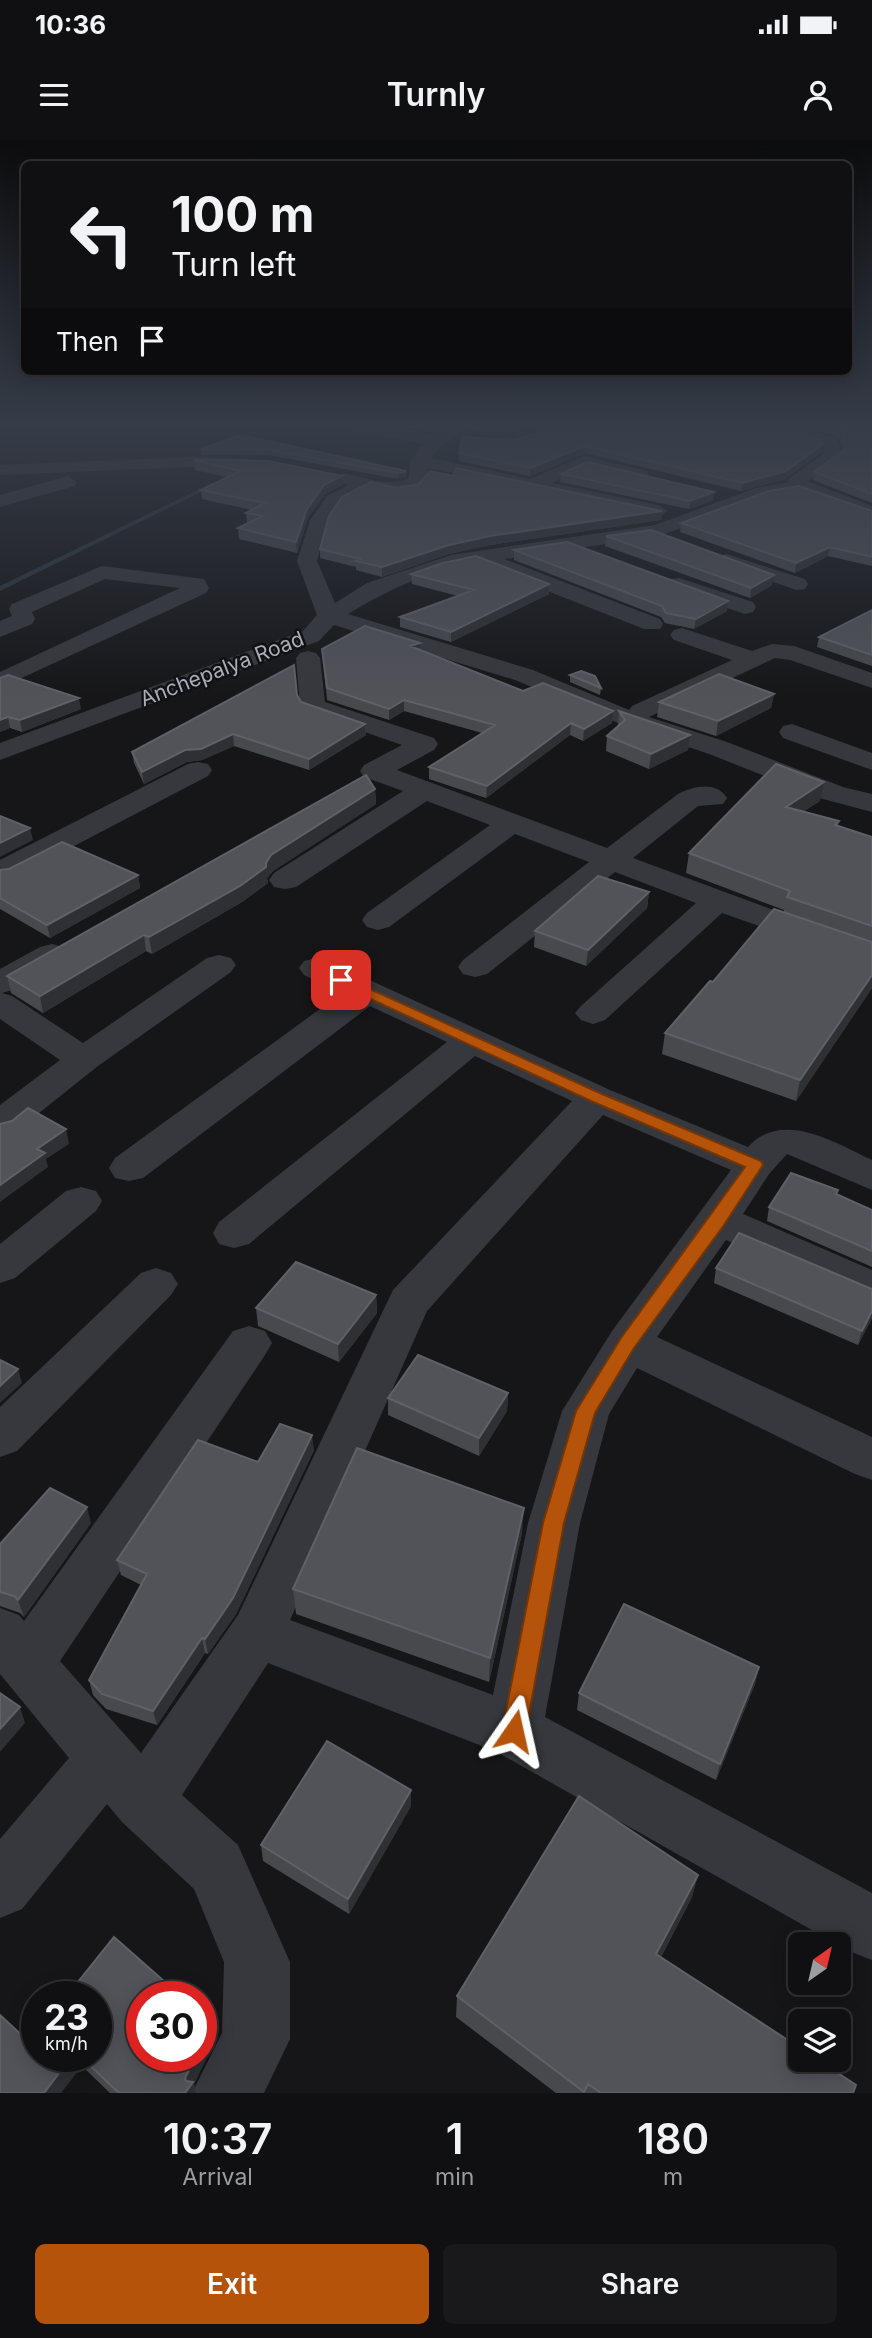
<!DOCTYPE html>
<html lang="en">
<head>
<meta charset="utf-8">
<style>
	body { margin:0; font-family:Inter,sans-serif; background:#19191b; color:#f1f3f6; height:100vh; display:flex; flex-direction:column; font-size:26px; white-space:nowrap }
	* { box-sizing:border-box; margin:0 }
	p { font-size:23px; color:#9c9d9f }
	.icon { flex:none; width:38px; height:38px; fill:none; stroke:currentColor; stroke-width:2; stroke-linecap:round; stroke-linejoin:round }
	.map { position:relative; height:1953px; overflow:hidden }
	.details { display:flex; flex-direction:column; background:#101012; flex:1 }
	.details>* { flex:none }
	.banner { position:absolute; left:21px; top:21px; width:831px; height:214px; border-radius:10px; box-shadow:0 4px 18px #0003,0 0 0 2px #303032; background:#101012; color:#f1f3f6; overflow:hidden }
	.needle { width:46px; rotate:34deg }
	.controls { position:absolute; left:788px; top:1792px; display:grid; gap:14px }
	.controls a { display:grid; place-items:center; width:63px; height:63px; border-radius:10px; background:#101012; box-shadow:0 4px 18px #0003,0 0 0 2px #303032; font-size:35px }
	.speed { position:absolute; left:21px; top:1841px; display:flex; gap:14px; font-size:35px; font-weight:700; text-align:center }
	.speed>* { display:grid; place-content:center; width:91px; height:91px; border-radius:50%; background:#101012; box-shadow:0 4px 18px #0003,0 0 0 2px #303032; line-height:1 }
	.speed small { font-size:18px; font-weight:400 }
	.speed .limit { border:10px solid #d22; background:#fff; color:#111 }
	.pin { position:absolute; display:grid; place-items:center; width:60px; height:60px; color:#fff; margin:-30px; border-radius:14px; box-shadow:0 4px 10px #0006 }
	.me { position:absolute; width:77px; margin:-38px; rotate:11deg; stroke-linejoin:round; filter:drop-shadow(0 0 5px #0008) }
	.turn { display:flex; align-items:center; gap:24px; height:147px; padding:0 35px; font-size:32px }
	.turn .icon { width:91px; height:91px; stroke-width:2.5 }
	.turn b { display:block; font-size:49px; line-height:60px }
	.then { display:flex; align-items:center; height:66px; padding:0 35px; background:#0003; gap:14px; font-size:26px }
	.eta { display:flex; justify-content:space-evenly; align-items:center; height:119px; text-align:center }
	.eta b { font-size:42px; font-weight:600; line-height:49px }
	.action { display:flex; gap:14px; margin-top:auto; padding:14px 35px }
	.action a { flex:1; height:80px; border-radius:10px; background:#b45309; color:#fff; font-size:28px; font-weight:600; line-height:80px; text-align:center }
	.action a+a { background:#19191b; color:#f1f3f6 }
	.status { display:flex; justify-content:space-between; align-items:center; height:49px; padding:0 35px; background:#101012; direction:ltr }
	.status svg { height:19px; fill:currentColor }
	header { display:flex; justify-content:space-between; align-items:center; height:91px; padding:0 35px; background:#101012; font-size:32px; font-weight:600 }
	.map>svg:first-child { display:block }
</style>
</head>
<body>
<div class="status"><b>10:36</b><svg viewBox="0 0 49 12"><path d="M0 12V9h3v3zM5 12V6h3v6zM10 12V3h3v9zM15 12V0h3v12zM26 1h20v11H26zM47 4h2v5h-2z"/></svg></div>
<header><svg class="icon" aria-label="menu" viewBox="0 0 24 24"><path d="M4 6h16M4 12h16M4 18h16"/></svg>Turnly<svg class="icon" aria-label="person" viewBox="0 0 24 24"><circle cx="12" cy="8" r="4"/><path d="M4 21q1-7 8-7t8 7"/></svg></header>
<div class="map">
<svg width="872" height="1953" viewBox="0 0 872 1953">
	<rect width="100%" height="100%" fill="#161618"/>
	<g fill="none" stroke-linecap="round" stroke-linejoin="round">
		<path fill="#2c353c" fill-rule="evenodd" d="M212,343L217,344L0,451V446Z"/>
		<path fill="#37383d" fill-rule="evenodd" d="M346,285H381L433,295L450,285H470L442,305L431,318L530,339L584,316L646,331L649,335L640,340L586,327L552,343L658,365L668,371L658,377L583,359L428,328L427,341L417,349L401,353L368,350L341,364L327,384L317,421L335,463L367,443L451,415L655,385L756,348L801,340L808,342L810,346L808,350L767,357L659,396L504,419L660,479L663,484L660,489H644L476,423C431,429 386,451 348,474L533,530L629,570L632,566L732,520L674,500L670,495L674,490L682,488L752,511L772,504L794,506L872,533V548L790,520L775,518L649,577L727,602L843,647L872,654V672L823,659L709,614L618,583L515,540L334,485L319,501L0,620V603L303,491L317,475L297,421L310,380L327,356L349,345L337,342L334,338L343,333C363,337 390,348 409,338L410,321L424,304L354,290Z
			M188,317L246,318L255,323L246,328L188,327L0,335V325Z
			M68,336L77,342L75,346L0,367V355Z
			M726,414L805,439L808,444L805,449L797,450L719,424L716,420L719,416Z
			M102,426L196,438L204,439L209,448L206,453L0,548V532L180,448L105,439L32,472L35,479L32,484L0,497V481L12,476L9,469L12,464Z
			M679,438L753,462L756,467L753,472L745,474L671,449L668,444L671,439Z
			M308,511L316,513L320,518L325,562L434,598L438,604L434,610L397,630L607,708L678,654C694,646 716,641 727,658L723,664L698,666L633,718L776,771L781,778L776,785L765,788L722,773L605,880L593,884L581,880L575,873L581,866L696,763L615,732L487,834L475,837L463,834L458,827L463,820L589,722L515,694L389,787L378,790L367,787L362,780L367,773L490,685L427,661L296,747L285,749L274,747L269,740L274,733L403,651L364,637L360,631L364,625L402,605L304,571L300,566L296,518L300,513Z
			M792,584L872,613V630L783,598L779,592L783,586Z
			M198,622L208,624L212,630L208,636L11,739L0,741V720L188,624Z
			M52,804L64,807L69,814L64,821L12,850L2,853L12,856L83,903L207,818L219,815L231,818L236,825L231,832L98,926L14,993L0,997V965L60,920L0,879V829L40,807Z
			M316,818L328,821L610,950L748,1007C782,969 836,1003 872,1020V1050L787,1014L769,1034L743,1074L872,1130V1164L726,1100L657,1197L872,1297V1340L855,1334L637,1228L609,1274L580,1383L545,1577L872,1753V1820L849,1811L495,1611L268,1523L182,1655L238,1705L290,1822V1899L264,1953H192L222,1893L224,1822L194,1749L122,1682L107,1664L22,1769L0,1778V1699L69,1618L0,1534V1468L19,1475L24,1481L233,1191L249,1186L265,1191L272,1203L265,1215L60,1521L141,1613L238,1475L393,1150L572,961L475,916L249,1104L234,1108L219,1104L213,1093L219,1082L447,902L370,866L143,1038L129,1041L115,1038L109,1028L115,1018L342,853L304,835L299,828L304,821ZM603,975L731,1030L612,1191L562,1271L528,1383L493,1555L290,1480L427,1171Z
			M81,1047L96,1051L102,1061L96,1071L15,1138L0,1143V1104L66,1051Z
			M156,1128L171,1133L178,1144L171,1155L17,1311L0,1317V1267L141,1133Z"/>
		<path fill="#37383d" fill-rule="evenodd" d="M770,285H795L837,299L843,315L840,319L807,341L872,366V379L794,350L787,340L825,313L823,306L772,289Z"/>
	</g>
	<path fill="#47494d" d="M399,285H445L433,292Z
		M469,285H536L511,292L469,290Z
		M543,285H776L822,312L785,339L741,351L585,313L530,336L459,321V313L545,291L546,288Z
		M803,285H872V363L813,340L814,332L843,311L839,298Z
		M240,295L406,331V337L398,339L269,315H202L201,309Z
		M194,320L342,336V345L325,354L308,378L297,413L239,399L238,388L249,383H247L246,373L252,370L202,359L201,350L227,337L195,330Z
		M561,334L713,360L689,369L560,342Z
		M453,336L662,371L661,380L490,405L449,414L382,437L356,430V427L320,418V409L397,348Z
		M872,371V426L828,416L795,433L680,392L681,383Z
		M606,396L772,445L750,458L605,406Z
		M514,410L728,461L727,471L694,489L665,483L661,477L514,420Z
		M411,434L549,444V454L451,502L400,487V477L458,456L412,444Z
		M872,470V526L817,507L819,497Z
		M322,509L420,510L523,551L612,583L583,601L570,595L486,658L429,639V627L482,593L404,571L389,580L327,560Z
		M570,535L601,548L600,555L570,542Z
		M0,538L81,569L22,592L10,588L0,592Z
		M774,554L771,568L716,596L657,577L659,562Z
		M297,555L301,562L365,584L366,595L309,630L234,606L202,620L187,622L144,644L134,623L132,612Z
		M619,571L690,595L688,610L649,629L606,611L607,596L618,586Z
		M375,649L376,664L273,731L267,738L268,743L242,762L152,814L146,811L43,873L11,853L7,836Z
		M820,661L804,671L839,681L838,686L872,697V848L796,961L662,914L665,893L713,842L784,772V770L686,733L689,713Z
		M0,730L138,735L140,748L50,798L0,769Z
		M649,752L647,768L586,826L534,807L535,791Z
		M838,1050L837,1054L872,1070V1127L767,1081L769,1067Z
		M716,1128L872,1149V1178L858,1205L714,1143Z
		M376,1155L377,1173L339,1222L258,1186L256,1168Z
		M508,1253L507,1271L479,1316L388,1275V1258Z
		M314,1310L236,1474L208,1514L205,1513L157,1585L106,1569L93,1555L89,1540L141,1445L121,1435L117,1420L258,1322Z
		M91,1383L24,1477L20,1473L0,1466V1404Z
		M522,1393L489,1542L296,1474L293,1449Z
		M759,1527L755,1544L716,1640L577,1570L579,1553Z
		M411,1650V1666L349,1774L263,1721L261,1705Z
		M698,1735L692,1757L661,1817L853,1953H556L456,1877L457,1856Z
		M216,1898L194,1944L196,1953H110L82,1926L37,1916H96Z"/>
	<path fill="#2f3033" d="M433,285H445L433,292Z
		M511,285H536L511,292Z
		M823,304L822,312L785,339L741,351L742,343Z
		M585,306V313L530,336V328Z
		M406,331V337L398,339V333Z
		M342,336V345L325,354L308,378L297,413L296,402L307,369L324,345Z
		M714,352L713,360L689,369L690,361Z
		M662,371L661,380L490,405L449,414L382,437V427L449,405L490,396Z
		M830,407L828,416L795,433L796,423Z
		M774,435L772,445L750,458L751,448Z
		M549,444V454L451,502V492Z
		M728,461L727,471L694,489L696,479Z
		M420,503V514L410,506Z
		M774,554L771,568L716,596L718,581Z
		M79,558L81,569L22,592L20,580Z
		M404,560V571L389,580V569Z
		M613,571L612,583L583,601L584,589Z
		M8,577L10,588L0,592V580Z
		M571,583L570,595L486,658L487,646Z
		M365,584L366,595L309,630V619Z
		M233,594L234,606L202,620L187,622L144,644L142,632L185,610Z
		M690,595L688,610L649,629L651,614Z
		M824,642L820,661L783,685L786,667Z
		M375,649L376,664L273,731L267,738L268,743L242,762L152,814L149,797L266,723L271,715Z
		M30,688L33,700L0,717V703Z
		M138,735L140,748L50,798L47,785Z
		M649,752L647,768L586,826L588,810Z
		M144,795L146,811L43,873L40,856Z
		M872,835V848L796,961L800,940Z
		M66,989L69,1004L46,1019L48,1027L0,1062V1045L37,1009Z
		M376,1155L377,1173L339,1222L338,1204Z
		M872,1171V1178L858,1205L862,1191Z
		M18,1229L22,1243L0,1263V1246Z
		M508,1253L507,1271L479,1316V1298Z
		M312,1295L314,1310L236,1474L208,1514L205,1499Z
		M87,1367L91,1383L24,1477L18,1460Z
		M524,1368L522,1393L489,1542L490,1518Z
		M202,1498L205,1513L157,1585L153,1571Z
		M759,1527L755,1544L716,1640L720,1624Z
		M20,1567L25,1583L0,1612V1589Z
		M411,1650V1666L349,1774L348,1759Z
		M698,1735L692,1757L651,1835L656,1814Z
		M213,1884L216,1898L194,1944L196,1953H185V1938L196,1916H201V1906Z
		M72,1916H78L82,1926L61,1953H44Z"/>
	<path fill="#525359" stroke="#5f6168" stroke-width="2" d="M548,285H776L822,300L823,304L786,331L742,343L585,306L530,328L459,313L462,297L513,300L545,291Z
		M826,285H872V354L814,332L846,309L841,290Z
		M240,295L406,331L398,333L269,310L201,309Z
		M194,320L268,321L342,336L324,345L307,369L296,402L238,388L263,376L246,373L265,363L201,350L240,331Z
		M587,322L714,352L690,361L561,334Z
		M456,328L662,371L490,396L449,405L382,427L356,421L360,419L320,409L329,376L342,357L371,342L397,348L419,344L430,331L453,336Z
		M799,346L872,371V417L830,407L796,423L681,383L769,351Z
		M651,390L774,435L751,448L606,396Z
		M567,402L728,461L696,479L666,473L662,466L514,410Z
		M476,416L549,444L451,492L400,477L474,450L411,434L443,423Z
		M872,470V515L819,497Z
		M365,486L420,503L410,506L523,551L543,543L613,571L584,589L571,583L487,646L429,627L495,585L404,560L389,569L327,548L322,509Z
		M294,525L297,555L301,562L365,584L309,619L233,594L201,609L185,610L142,632L132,612Z
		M581,531L595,536L601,548L570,535Z
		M719,534L774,554L718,581L659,562Z
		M8,535L79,558L20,580L8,577L0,580V538Z
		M619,571L690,595L651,614L607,596L625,580Z
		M776,624L824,642L786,667L839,681L835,685L872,697V786L787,757L790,751L689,713Z
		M366,635L375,649L271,715L266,723V727L240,746L149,797L144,795L40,856L7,836Z
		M0,676L30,688L0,703Z
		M62,702L138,735L47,785L0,758V730L9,729Z
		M598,736L649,752L588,810L535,791Z
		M774,769L872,802V835L800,940L665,893L710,841L713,842Z
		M28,968L66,989L37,1009L45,1013L0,1045V984L12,981Z
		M791,1033L838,1050L836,1054L872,1070V1111L769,1067Z
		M739,1093L872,1149V1171L862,1191L716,1128Z
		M296,1122L376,1155L338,1204L256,1168Z
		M418,1215L508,1253L479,1298L388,1258Z
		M0,1220L18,1229L0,1246Z
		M280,1284L312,1295L233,1458L205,1499L202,1498L153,1571L102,1554L89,1540L147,1434L117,1420L198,1300L258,1322Z
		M357,1308L524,1368L490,1518L293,1449Z
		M50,1348L87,1367L18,1460L14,1456L0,1452V1404Z
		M624,1464L759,1527L720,1624L579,1553Z
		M0,1553L20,1567L0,1589Z
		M327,1601L411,1650L348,1759L261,1705Z
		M579,1656L698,1735L656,1814L800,1908V1920H818L856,1945L853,1953H601L588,1944L584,1952L457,1856Z
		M114,1797L182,1857H142V1916H196L185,1938L186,1941L193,1942L185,1953H119L80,1916H96V1857H66Z
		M201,1874L213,1884L201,1906Z
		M0,1875L29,1902L37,1892V1916H72L44,1953H0Z"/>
	<linearGradient id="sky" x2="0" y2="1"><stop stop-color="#0c0c0d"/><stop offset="0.51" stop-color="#363c48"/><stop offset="1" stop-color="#363c48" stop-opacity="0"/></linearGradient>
	<rect width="872" height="559" fill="url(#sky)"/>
	<path fill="#b45309" stroke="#753606" stroke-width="2" d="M341,836L602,954L761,1021L763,1025L724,1085L634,1208L595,1273L564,1383L526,1591L523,1599L514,1603L506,1599L502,1591L543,1383L576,1271L621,1198L745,1027L591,961L336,843V837Z"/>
	<g text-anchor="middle" stroke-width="5" stroke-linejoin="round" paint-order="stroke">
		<g font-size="21" fill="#a8adb8" stroke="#111113">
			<text transform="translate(222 529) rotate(-21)" y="7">Anchepalya Road</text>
		</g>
	</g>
</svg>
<div class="controls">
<a><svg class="needle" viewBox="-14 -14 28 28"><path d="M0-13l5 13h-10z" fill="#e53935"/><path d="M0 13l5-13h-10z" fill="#9c9d9f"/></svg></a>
<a><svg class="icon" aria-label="layers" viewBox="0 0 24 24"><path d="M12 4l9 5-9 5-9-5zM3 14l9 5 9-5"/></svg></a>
</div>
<div class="speed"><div>23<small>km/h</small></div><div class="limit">30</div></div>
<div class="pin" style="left:341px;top:840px;background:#d93025"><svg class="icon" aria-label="arrive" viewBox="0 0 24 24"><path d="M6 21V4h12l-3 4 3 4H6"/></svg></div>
<svg class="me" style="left:514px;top:1591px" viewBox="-20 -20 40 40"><path d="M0-17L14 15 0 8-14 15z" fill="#b45309" stroke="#fff" stroke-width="4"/></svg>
<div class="banner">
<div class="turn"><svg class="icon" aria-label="left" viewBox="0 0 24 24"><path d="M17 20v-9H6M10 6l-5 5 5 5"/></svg><div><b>100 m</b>Turn left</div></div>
<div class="then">Then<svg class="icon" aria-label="arrive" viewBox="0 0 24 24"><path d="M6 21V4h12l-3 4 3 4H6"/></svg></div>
</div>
</div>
<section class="details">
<div class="eta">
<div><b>10:37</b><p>Arrival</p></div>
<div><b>1</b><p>min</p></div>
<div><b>180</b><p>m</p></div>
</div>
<div class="action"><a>Exit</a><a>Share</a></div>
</section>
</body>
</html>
